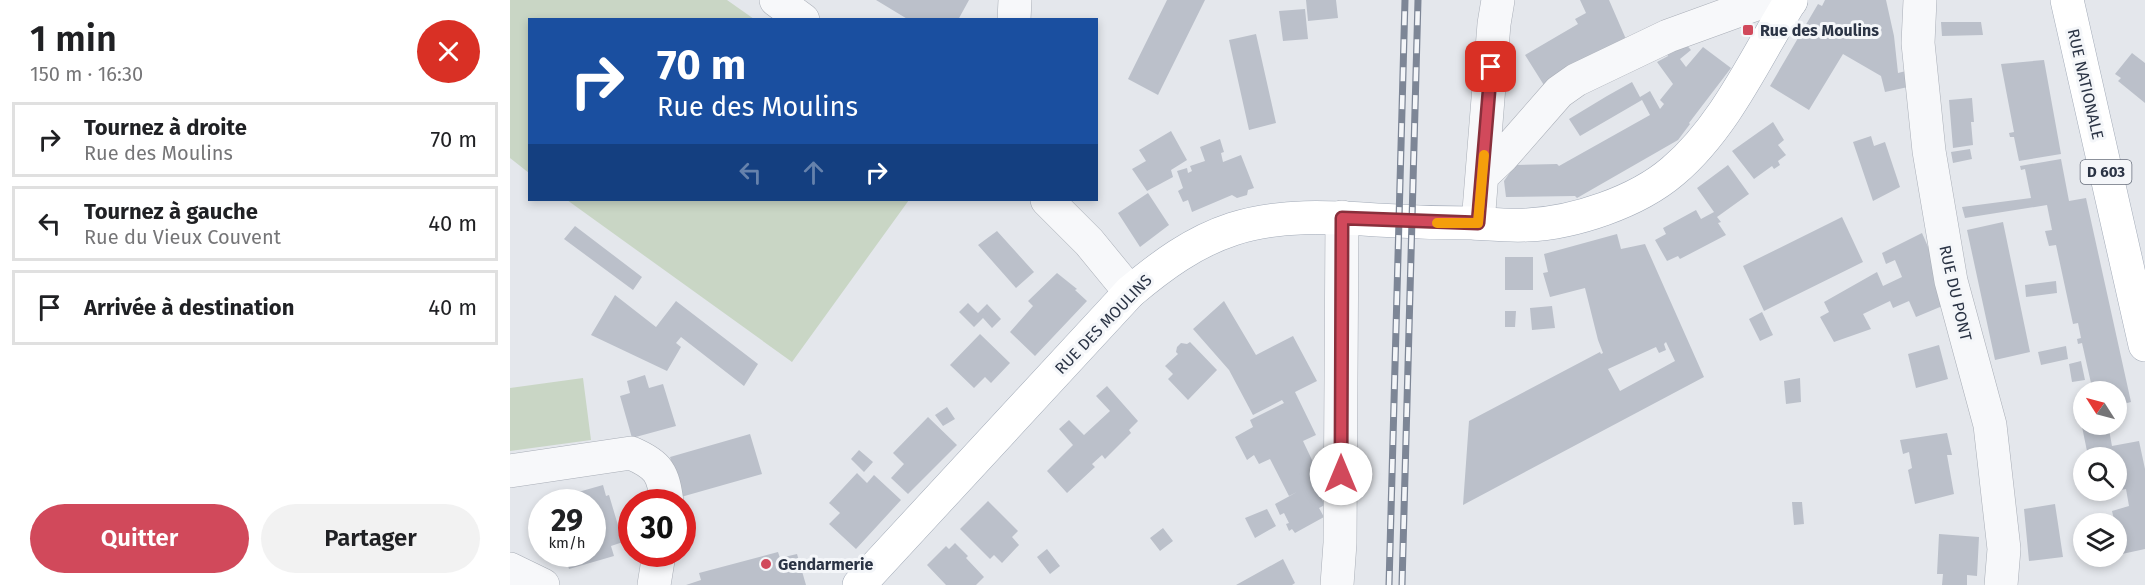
<!DOCTYPE html>
<html lang="fr">
<head>
<meta charset="utf-8">
<style>
	body { margin:0; font-family:"Fira Sans",sans-serif; background:#f2f2f2; color:#202124; height:100vh; display:flex; flex-direction:column; font-size:22px; white-space:nowrap }
	* { box-sizing:border-box; margin:0 }
	p { font-size:20px; color:#757577 }
	.icon { flex:none; width:33px; height:33px; fill:none; stroke:currentColor; stroke-width:2; stroke-linecap:round; stroke-linejoin:round }
	.map { position:relative; flex:1; overflow:hidden }
	.details { display:flex; flex-direction:column; background:#fff; width:510px }
	.details>* { flex:none }
	.hud { position:absolute; left:18px; top:18px; width:570px; height:183px; border-radius:0px; box-shadow:0 3px 9px #0003; background:#1a4fa0; color:#fff; overflow:hidden }
	.needle { width:39px; rotate:306deg }
	.controls { position:absolute; left:1563px; top:381px; display:grid; gap:12px }
	.controls a { display:grid; place-items:center; width:54px; height:54px; border-radius:50%; background:#fff; box-shadow:0 3px 9px #0003; font-size:30px }
	.speed { position:absolute; left:18px; top:489px; display:flex; gap:12px; font-size:30px; font-weight:700; text-align:center }
	.speed>* { display:grid; place-content:center; width:78px; height:78px; border-radius:50%; background:#fff; box-shadow:0 3px 9px #0003; line-height:1 }
	.speed small { font-size:15px; font-weight:400 }
	.speed .limit { border:9px solid #d22; background:#fff; color:#111 }
	.pin { position:absolute; display:grid; place-items:center; width:51px; height:51px; color:#fff; margin:-26px; border-radius:12px; box-shadow:0 3px 9px #0006 }
	.me { position:absolute; width:66px; margin:-33px; rotate:0deg; stroke-linejoin:round; filter:drop-shadow(0 0 4px #0008) }
	.turn { display:flex; align-items:center; gap:21px; height:126px; padding:0 30px; font-size:27px }
	.turn .icon { width:78px; height:78px; stroke-width:2.5 }
	.turn b { display:block; font-size:42px; line-height:51px }
	.lanes { display:flex; align-items:center; height:57px; padding:0 30px; background:#0003; justify-content:center; gap:30px; direction:ltr }
	.lanes .off { opacity:.35 }
	.round { display:grid; place-items:center; flex:none; width:63px; height:63px; border-radius:32px; background:#f2f2f2 }
	.headline { display:flex; align-items:center; justify-content:space-between; height:102px; padding:0 30px }
	h1 { font-size:36px; font-weight:600; line-height:45px }
	.button { display:flex; gap:12px; margin-top:auto; padding:12px 30px }
	.button a { flex:1; height:69px; border-radius:36px; background:#d1495b; color:#fff; font-size:24px; font-weight:600; line-height:69px; text-align:center }
	.button a+a { background:#f2f2f2; color:#202124 }
	ul { padding:0; list-style:none }
	li { display:flex; align-items:center; gap:18px; height:75px; margin:0 12px 9px; padding:0 18px; border:3px solid #e0e0e0; border-radius:0px }
	li div { flex:1 }
	li b { display:block; font-size:22px }
	li em { font-style:normal }
	main { display:flex; flex:1; min-height:0 }
	.map>svg:first-child { display:block }
</style>
</head>
<body>
<main>
<section class="details">
<div class="headline"><div><h1>1 min</h1><p>150 m · 16:30</p></div><a class="round" style="background:#d93025;color:#fff"><svg class="icon" aria-label="close" viewBox="0 0 24 24"><path d="M6 6l12 12M18 6L6 18"/></svg></a></div>
<ul>
<li><svg class="icon" aria-label="right" viewBox="0 0 24 24"><path d="M7 20v-9h11M14 6l5 5-5 5"/></svg><div><b>Tournez à droite</b><p>Rue des Moulins</p></div><em>70 m</em></li>
<li><svg class="icon" aria-label="left" viewBox="0 0 24 24"><path d="M17 20v-9H6M10 6l-5 5 5 5"/></svg><div><b>Tournez à gauche</b><p>Rue du Vieux Couvent</p></div><em>40 m</em></li>
<li><svg class="icon" aria-label="arrive" viewBox="0 0 24 24"><path d="M6 21V4h12l-3 4 3 4H6"/></svg><div><b>Arrivée à destination</b></div><em>40 m</em></li>
</ul>
<div class="button"><a>Quitter</a><a>Partager</a></div>
</section>
<div class="map">
<svg width="1635" height="585" viewBox="0 0 1635 585">
	<rect width="100%" height="100%" fill="#e4e7ec"/>
	<path fill="#c9d6c5" d="M0,0H217L244,19L20,20L19,173L0,158Z
		M57,200H399L282,362Z
		M73,378L81,440L0,451V388Z"/>
	<path fill="#bbc0ca" fill-rule="evenodd" d="M366,0H459L448,20H399Z
		M657,0H695L648,95L618,79Z
		M796,0H826L828,18L798,21Z
		M1070,0H1099L1119,46L1037,90L1015,55L1068,24L1065,19L1076,13Z
		M1315,0H1376L1384,36L1388,73L1396,71L1398,87L1375,92L1371,76L1333,54L1299,110L1260,86L1308,4L1312,6Z
		M795,9L798,39L773,41L769,11Z
		M1431,22H1471L1473,35L1432,36Z
		M746,34L766,123L739,130L719,40Z
		M1173,41L1181,50L1170,59L1176,67L1193,47L1221,68L1179,123L1180,124L1168,140L1067,198L1065,196L996,197L994,181L1005,165L1047,164L1049,166L1140,115L1132,100L1070,136L1059,119L1097,96L1122,82L1130,97L1140,91L1150,109L1154,104L1150,100L1163,84L1147,62L1158,56L1154,49Z
		M1622,53L1635,63V103L1608,81L1611,78L1605,74Z
		M1534,60L1551,154L1509,161L1504,137H1500L1499,133L1504,132L1491,64Z
		M1462,98L1464,122H1461L1463,145L1443,148L1439,100Z
		M1263,122L1274,140L1268,145L1276,155L1268,161L1270,165L1264,169L1262,166L1244,179L1222,151Z
		M661,131L677,160L661,170L663,177L637,191L622,169L636,161L629,150Z
		M1361,136L1364,146L1375,142L1390,187L1363,201L1343,142Z
		M710,139L714,152L711,153L713,162L731,155L744,188L738,190L737,195L727,198L722,195L682,212L678,200L673,202L668,191L673,188L667,171L677,168L678,173L682,171L680,166L695,161L690,147Z
		M1460,149L1462,159L1443,163L1441,152Z
		M1551,159L1559,201L1576,198L1621,402L1606,406V392H1583L1572,343L1568,344L1567,339L1571,338L1568,323L1563,324L1546,245L1539,246L1535,231L1542,230L1537,205L1455,218L1452,207L1521,198L1515,169L1511,170L1510,166Z
		M1218,165L1239,194L1207,217L1211,222L1208,223L1216,235L1170,259L1168,256L1157,261L1145,240L1156,234L1153,228L1186,210L1191,219L1204,212L1187,188Z
		M638,193L659,225L630,247L608,213Z
		M1332,217L1353,262L1254,311L1233,266Z
		M1493,222L1520,352L1485,360L1457,230Z
		M65,226L132,277L123,290L54,239Z
		M487,231L524,272L506,288L468,245Z
		M1412,233L1442,302L1406,317L1399,301L1383,308L1380,301L1353,314L1361,329L1324,342L1310,317L1319,312L1314,302L1367,272L1373,286L1392,277L1385,260L1376,264L1372,253Z
		M1107,234L1111,249L1135,244L1194,377L953,505L959,421L1090,352L1091,354L1093,353L1088,340L1075,288L1040,297L1033,273L1038,272L1034,254ZM1156,342L1165,361L1110,391L1098,369L1146,347L1149,353L1156,350L1154,344Z
		M995,257H1023V290H995Z
		M547,273L567,289L565,290L577,301L525,356L500,332L523,306L518,301Z
		M1546,281L1547,293L1516,297L1515,285Z
		M105,295L146,327L166,301L248,364L234,386L171,337L166,343L171,347L157,371L81,335Z
		M714,301L746,355L783,336L807,381L785,392L806,435L793,441L811,479L803,484L815,505L809,508L814,517L785,533L782,529L779,531L776,524L779,523L774,513L770,515L765,504L787,492L779,496L760,459L749,464L744,455L737,460L725,437L743,427L740,420L774,403L772,400L743,415L719,370L683,329Z
		M458,303L468,313L477,304L491,319L482,328L473,318L464,327L449,312Z
		M1042,306L1045,328L1022,330L1020,308Z
		M995,311H1006L1005,327H995Z
		M1252,312L1263,335L1250,341L1239,319Z
		M470,334L500,363L481,383L475,377L464,388L440,365Z
		M680,342L707,370L678,400L658,379L663,374L655,366L668,354L666,352L667,347L671,343L677,344Z
		M1429,345L1438,379L1406,388L1398,354Z
		M1556,346L1558,359L1531,365L1528,352Z
		M1571,361L1575,380L1562,382L1559,364Z
		M135,375L139,388L153,384L166,426L122,438L110,396L120,393L117,381Z
		M1290,378L1291,402L1276,404L1274,381Z
		M597,386L628,421L619,430L621,433L595,459L592,455L582,464L585,467L557,493L537,471L563,445L549,429L559,420L574,435L600,411L586,396Z
		M437,407L445,419L433,426L425,415Z
		M1574,411V424H1598L1602,446L1629,441L1635,469V549L1612,554L1602,511L1619,506L1616,489L1606,491V458H1593L1591,451L1578,456L1569,412Z
		M418,417L447,445L398,494L381,478L394,464L383,453Z
		M1437,433L1442,455H1437L1444,494L1405,504L1398,470L1402,468L1399,452L1393,454L1390,440Z
		M240,434L252,474L171,497L160,457Z
		M349,450L363,462L354,472L341,459Z
		M347,473L357,483L364,475L391,500L346,549L319,524L330,513L319,503Z
		M93,485L96,496L99,495L113,542L101,546L104,556L59,569L56,559L52,560L50,554H82V502H48L47,498Z
		M478,501L508,531L502,537L509,545L492,563L484,555L480,559L450,529Z
		M1282,502H1292L1294,524L1284,525Z
		M1545,504L1553,557L1519,561L1514,509Z
		M757,509L766,526L745,538L735,518Z
		M653,528L663,541L650,551L640,538Z
		M1429,534L1469,537L1467,576L1457,575V585H1432L1433,574H1427Z
		M445,543L458,556L456,558L474,577L466,585H436L417,565L436,546L439,549Z
		M537,549L550,566L540,574L527,557Z
		M268,552L270,558L287,554L296,585H176L191,580L189,573Z
		M773,559L785,583L782,585H726Z"/>
	<g fill="none" stroke-linecap="round" stroke-linejoin="round">
		<defs>
			<path id="minor" d="M266,0L293,20
				M1410,0L1408,43L1419,151L1441,281L1480,425L1494,549L1491,585
				M504,20L505,0
				M973,175L993,156L1049,92L1066,80L1158,36L1249,3L1281,1
				M537,200L579,242L620,292
				M968,223L984,24L988,0
				M0,471L121,453C149,465 153,473 157,502
				M0,569L33,585
				M144,585L149,554
				M827,585L830,543L832,217"/>
			<path id="major" d="M1557,0L1635,345
				M349,585L620,292C651,266 683,242 723,229C769,214 820,217 867,220C899,222 931,223 962,223C980,224 998,226 1017,225C1064,223 1127,202 1163,171C1215,127 1246,57 1281,0"/>
		</defs>
		<use href="#minor" stroke="#a9aeb7" stroke-width="34"/>
		<use href="#major" stroke="#a3abb8" stroke-width="34"/>
		<use href="#minor" stroke="#f7f8fa" stroke-width="33"/>
		<use href="#major" stroke="#fff" stroke-width="33"/>
		<defs>
			<path id="rail" d="M879,585L895,0
				M892,585L908,0"/>
		</defs>
		<use href="#rail" stroke="#7d8696" stroke-width="7"/>
		<use href="#rail" stroke="#f4f6f9" stroke-width="4.5" stroke-dasharray="14" stroke-linecap="butt"/>
	</g>
	<g fill="none" stroke-linecap="round" stroke-linejoin="round">
		<defs>
			<path id="route" d="M831,474L832,218L968,223L981,67"/>
		</defs>
		<use href="#route" stroke="#882f3b" stroke-width="15"/>
		<use href="#route" stroke="#d1495b" stroke-width="10"/>
		<path stroke="#f59e0b" stroke-width="10" d="M927,223H968L974,155"/>
	</g>
	<g fill="#d1495b" stroke="#f4f6f9" stroke-width="2">
		<rect x="1232" y="24" width="12" height="12" rx="3"/>
		<circle cx="256" cy="564" r="6"/>
	</g>
	<g text-anchor="middle" stroke-width="6" stroke-linejoin="round" paint-order="stroke">
		<rect fill="#f4f6f9" stroke="#676e7b" stroke-width="1.5" x="1570.5" y="160" width="51" height="24" rx="4.5"/>
		<g font-size="15" font-weight="bold" fill="#2b3445">
			<text x="1596" y="177">D 603</text>
		</g>
		<g font-size="16" font-weight="bold" fill="#2b3445" stroke="#f4f6f9" text-anchor="start">
			<text x="1250" y="36">Rue des Moulins</text>
			<text x="268" y="570">Gendarmerie</text>
		</g>
		<g font-size="16" fill="#2b3445" stroke="#f4f6f9">
			<text transform="translate(1576 84) rotate(77)" y="6">RUE NATIONALE</text>
			<text transform="translate(1446 293) rotate(77)" y="6">RUE DU PONT</text>
			<text transform="translate(593 324) rotate(-46)" y="6">RUE DES MOULINS</text>
		</g>
	</g>
</svg>
<div class="controls">
<a><svg class="needle" viewBox="-14 -14 28 28"><path d="M0-13l5 13h-10z" fill="#e53935"/><path d="M0 13l5-13h-10z" fill="#757577"/></svg></a>
<a><svg class="icon" aria-label="search" viewBox="0 0 24 24"><circle cx="10" cy="10" r="6"/><path d="M15 15l6 6"/></svg></a>
<a><svg class="icon" aria-label="layers" viewBox="0 0 24 24"><path d="M12 4l9 5-9 5-9-5zM3 14l9 5 9-5"/></svg></a>
</div>
<div class="speed"><div>29<small>km/h</small></div><div class="limit">30</div></div>
<div class="pin" style="left:981px;top:67px;background:#d93025"><svg class="icon" aria-label="arrive" viewBox="0 0 24 24"><path d="M6 21V4h12l-3 4 3 4H6"/></svg></div>
<svg class="me" style="left:831px;top:474px" viewBox="-20 -20 40 40"><circle r="19" fill="#fff"/><path d="M0-13L10 11 0 6-10 11z" fill="#d1495b"/></svg>
<div class="hud">
<div class="turn"><svg class="icon" aria-label="right" viewBox="0 0 24 24"><path d="M7 20v-9h11M14 6l5 5-5 5"/></svg><div><b>70 m</b>Rue des Moulins</div></div>
<div class="lanes"><svg class="icon off" aria-label="left" viewBox="0 0 24 24"><path d="M17 20v-9H6M10 6l-5 5 5 5"/></svg><svg class="icon off" aria-label="ahead" viewBox="0 0 24 24"><path d="M12 20V5M6 11l6-6 6 6"/></svg><svg class="icon" aria-label="right" viewBox="0 0 24 24"><path d="M7 20v-9h11M14 6l5 5-5 5"/></svg></div>
</div>
</div>
</main>
</body>
</html>
